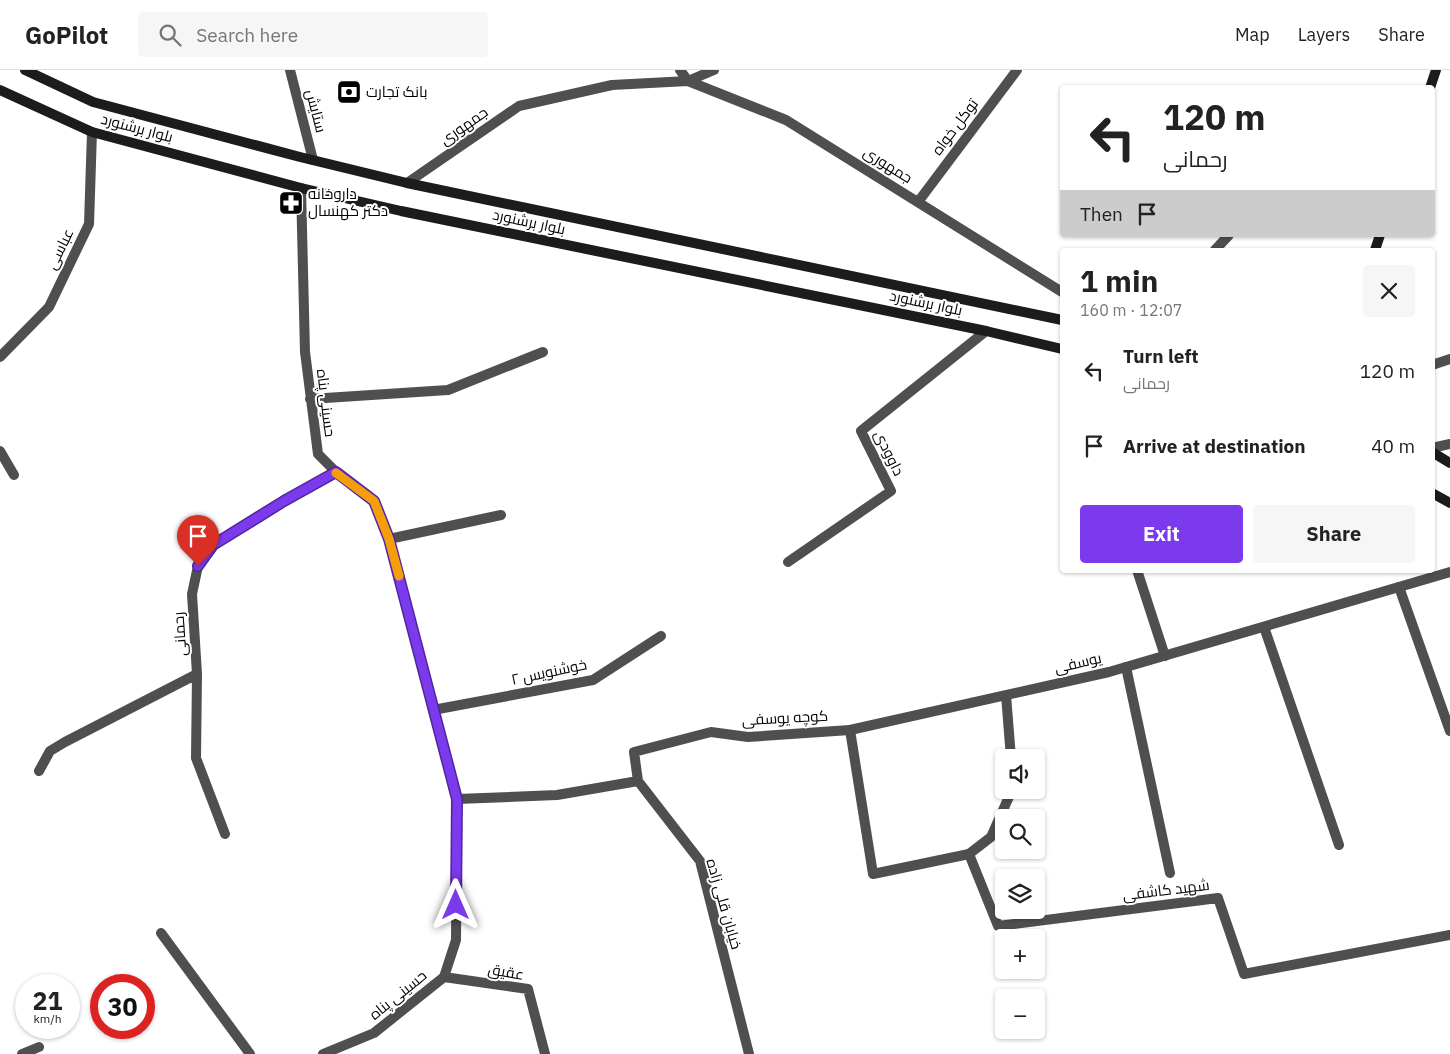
<!DOCTYPE html>
<html lang="en">
<head>
<meta charset="utf-8">
<style>
	body { margin:0; font-family:"IBM Plex Sans",Cairo,sans-serif; background:#f6f6f6; color:#222; height:100vh; display:flex; flex-direction:column; font-size:19px; white-space:nowrap }
	* { box-sizing:border-box; margin:0 }
	p { font-size:16px; color:#767676 }
	.icon { flex:none; width:28px; height:28px; fill:none; stroke:currentColor; stroke-width:2; stroke-linecap:round; stroke-linejoin:round }
	.map { position:relative; flex:1; overflow:hidden }
	.drawer { position:absolute; left:1060px; top:178px; width:375px; height:325px; display:flex; flex-direction:column; background:#fff; border-radius:5px; box-shadow:0 1px 4px #0004 }
	.drawer>* { flex:none }
	.banner { position:absolute; left:1060px; top:15px; width:375px; height:152px; border-radius:5px; box-shadow:0 1px 4px #0004; background:#fff; color:#222; overflow:hidden }
	.buttons { position:absolute; left:995px; top:679px; display:grid; gap:10px }
	.buttons a { display:grid; place-items:center; width:50px; height:50px; border-radius:5px; background:#fff; box-shadow:0 1px 4px #0004; font-size:25px }
	.speed { position:absolute; left:15px; top:904px; display:flex; gap:10px; font-size:25px; font-weight:700; text-align:center }
	.speed>* { display:grid; place-content:center; width:65px; height:65px; border-radius:50%; background:#fff; box-shadow:0 1px 4px #0004; line-height:1 }
	.speed small { font-size:12px; font-weight:400 }
	.speed .limit { border:8px solid #d22; background:#fff; color:#111 }
	.pin { position:absolute; display:grid; place-items:center; width:42px; height:42px; color:#fff; margin:-51px -21px; border-radius:50% 50% 50% 0; rotate:-45deg; box-shadow:0 0 5px #0007 }
	.pin .icon { rotate:45deg }
	.me { position:absolute; width:55px; margin:-28px; rotate:0deg; stroke-linejoin:round; filter:drop-shadow(0 0 4px #0008) }
	.turn { display:flex; align-items:center; gap:18px; height:105px; padding:0 20px; font-size:22px }
	.turn .icon { width:65px; height:65px; stroke-width:2.5 }
	.turn b { display:block; font-size:35px; line-height:42px }
	.then { display:flex; align-items:center; height:48px; padding:0 20px; background:#0003; gap:10px; font-size:19px }
	.round { display:grid; place-items:center; flex:none; width:52px; height:52px; border-radius:5px; background:#f6f6f6 }
	.overview { display:flex; align-items:center; justify-content:space-between; height:85px; padding:0 20px }
	h1 { font-size:30px; font-weight:800; line-height:38px }
	.primary-button { display:flex; gap:10px; margin-top:auto; padding:10px 20px }
	.primary-button a { flex:1; height:58px; border-radius:5px; background:#7c3aed; color:#fff; font-size:20px; font-weight:800; line-height:58px; text-align:center }
	.primary-button a+a { background:#f6f6f6; color:#222 }
	ul { padding:0; list-style:none }
	li { display:flex; align-items:center; gap:15px; height:75px; padding:0 20px }
	li div { flex:1 }
	li b { display:block; font-size:19px }
	li em { font-style:normal }
	header { display:flex; align-items:center; gap:30px; box-sizing:border-box; height:70px; padding:0 25px; background:#fff; border-bottom:1px solid #e0e0e0 }
	header strong { font-size:24px }
	nav { display:flex; gap:28px; margin-inline-start:auto; font-size:18px }
	.search { width:350px; height:45px; background:#f6f6f6; display:flex; align-items:center; gap:12px; box-sizing:border-box; padding:0 18px; border-radius:5px; color:#767676; font-size:19px }
	.map>svg:first-child { display:block }
</style>
</head>
<body>
<header>
<strong>GoPilot</strong>
<div class="search"><svg class="icon" aria-label="search" viewBox="0 0 24 24"><circle cx="10" cy="10" r="6"/><path d="M15 15l6 6"/></svg>Search here</div>
<nav><a>Map</a><a>Layers</a><a>Share</a></nav>
</header>
<div class="map">
<svg width="1450" height="984" viewBox="0 0 1450 984">
	<rect width="100%" height="100%" fill="#fff"/>
	<g fill="none" stroke-linecap="round" stroke-linejoin="round">
		<path stroke="#4f4f4f" stroke-width="10" d="M1006,625L1011,688
			M1012,720L991,767L969,784L873,804L850,660L1109,602L1450,502"/>
		<path stroke="#4f4f4f" stroke-width="10" d="M290,0L313,90
			M680,0L688,11
			M688,11L714,0
			M407,113L519,36L612,15L688,11L786,50L1062,222
			M301,118L305,282L318,384L336,402L374,431L389,469L457,729L456,870L444,907L374,963L323,984
			M918,132L1017,0
			M1215,180L1229,165
			M0,287L49,237L89,154L92,62
			M1432,295L1450,289
			M310,329L448,320L543,282
			M1432,378L1450,374
			M0,381L14,405
			M389,469L501,445
			M788,492L891,421L861,361L986,261
			M1137,500L1165,586
			M1399,517L1450,661
			M1264,557L1339,775
			M1126,597L1170,803
			M433,640L593,610L661,566
			M39,701L50,681L65,672L197,604
			M457,729L557,725L638,711
			M225,764L196,688L197,604L192,524L198,496L213,475L284,431L336,402
			M969,784L998,856L1218,828L1244,904L1450,865
			M161,863L250,984
			M444,907L528,919L545,984
			M22,984L39,977
			M749,984L700,791L638,711L634,682L711,662L748,667L850,660"/>
		<path stroke="#1c1c1c" stroke-width="10" d="M25,0L93,32L300,87L407,113L1062,250
			M1430,18L1436,0
			M0,20L92,62L301,118L401,141L986,261L1062,279
			M1375,180L1380,165
			M1432,382L1450,393
			M1432,423L1450,433"/>
	</g>
	<g fill="none" stroke-linecap="round" stroke-linejoin="round">
		<defs>
			<path id="route" d="M198,496L213,475L284,431L336,402L374,431L389,469L457,729L456,835"/>
		</defs>
		<use href="#route" stroke="#51269a" stroke-width="12"/>
		<use href="#route" stroke="#7c3aed" stroke-width="9"/>
		<path stroke="#f59e0b" stroke-width="9" d="M336,403L374,431L389,469L399,506"/>
	</g>
	<defs>
		<symbol id="bank-square" viewBox="-11 -11 22 22"><rect x="-9" y="-9" width="18" height="18" rx="4" fill="#000" stroke="#fff"/><path d="M-6-4H6V4H-6ZM0-2.3a2.3 2.3 0 1 0 0 4.6a2.3 2.3 0 1 0 0-4.6Z" fill="#fff"/></symbol>
		<symbol id="pharmacy-square" viewBox="-11 -11 22 22"><rect x="-9" y="-9" width="18" height="18" rx="4" fill="#000" stroke="#fff"/><path d="M-2-6h4v4h4v4h-4v4h-4v-4h-4v-4h4Z" fill="#fff"/></symbol>
	</defs>
	<g fill-rule="evenodd">
		<use href="#bank-square" x="335" y="8" width="28" height="28"/>
		<use href="#pharmacy-square" x="277" y="119" width="28" height="28"/>
	</g>
	<g text-anchor="middle" stroke-width="4" stroke-linejoin="round" paint-order="stroke">
		<g font-size="15" fill="#000" stroke="#fff" text-anchor="start">
			<text x="366" y="27">بانک تجارت</text>
			<text x="308" y="129">داروخانه<tspan x="308" dy="17">دکتر کهنسال</tspan></text>
		</g>
		<g font-size="15" fill="#000" stroke="#fff">
			<text transform="translate(316 41) rotate(76)" y="5">ستایش</text>
			<text transform="translate(464 56) rotate(-35)" y="5">جمهوری</text>
			<text transform="translate(955 57) rotate(-53)" y="5">توکل خواه</text>
			<text transform="translate(137 58) rotate(15)" y="5">بلوار برشنورد</text>
			<text transform="translate(888 95) rotate(32)" y="5">جمهوری</text>
			<text transform="translate(529 152) rotate(12)" y="5">بلوار برشنورد</text>
			<text transform="translate(60 179) rotate(-64)" y="5">عباسی</text>
			<text transform="translate(926 233) rotate(12)" y="5">بلوار برشنورد</text>
			<text transform="translate(326 333) rotate(83)" y="5">حسینی پناه</text>
			<text transform="translate(889 383) rotate(64)" y="5">داوودی</text>
			<text transform="translate(180 564) rotate(-94)" y="5">رحمانی</text>
			<text transform="translate(1078 593) rotate(-13)" y="5">یوسفی</text>
			<text transform="translate(549 602) rotate(-12)" y="5">خوشنویس ۲</text>
			<text transform="translate(785 648) rotate(-3)" y="5">کوچه یوسفی</text>
			<text transform="translate(1166 820) rotate(-7)" y="5">شهید کاشفی</text>
			<text transform="translate(724 834) rotate(74)" y="5">خیابان قلی زاده</text>
			<text transform="translate(506 902) rotate(10)" y="5">عقیق</text>
			<text transform="translate(398 925) rotate(-39)" y="5">حسینی پناه</text>
		</g>
	</g>
</svg>
<div class="buttons">
<a><svg class="icon" aria-label="sound" viewBox="0 0 24 24"><path d="M4 9h4l5-4v14l-5-4H4zM17 9q2 3 0 6"/></svg></a>
<a><svg class="icon" aria-label="search" viewBox="0 0 24 24"><circle cx="10" cy="10" r="6"/><path d="M15 15l6 6"/></svg></a>
<a><svg class="icon" aria-label="layers" viewBox="0 0 24 24"><path d="M12 4l9 5-9 5-9-5zM3 14l9 5 9-5"/></svg></a>
<a>+</a>
<a>−</a>
</div>
<div class="speed"><div>21<small>km/h</small></div><div class="limit">30</div></div>
<div class="pin" style="left:198px;top:496px;background:#d93025"><svg class="icon" aria-label="arrive" viewBox="0 0 24 24"><path d="M6 21V4h12l-3 4 3 4H6"/></svg></div>
<svg class="me" style="left:456px;top:835px" viewBox="-20 -20 40 40"><path d="M0-17L14 15 0 8-14 15z" fill="#7c3aed" stroke="#fff" stroke-width="4"/></svg>
<div class="banner">
<div class="turn"><svg class="icon" aria-label="left" viewBox="0 0 24 24"><path d="M17 20v-9H6M10 6l-5 5 5 5"/></svg><div><b>120 m</b>رحمانی</div></div>
<div class="then">Then<svg class="icon" aria-label="arrive" viewBox="0 0 24 24"><path d="M6 21V4h12l-3 4 3 4H6"/></svg></div>
</div>
<section class="drawer">
<div class="overview"><div><h1>1 min</h1><p>160 m · 12:07</p></div><a class="round"><svg class="icon" aria-label="close" viewBox="0 0 24 24"><path d="M6 6l12 12M18 6L6 18"/></svg></a></div>
<ul>
<li><svg class="icon" aria-label="left" viewBox="0 0 24 24"><path d="M17 20v-9H6M10 6l-5 5 5 5"/></svg><div><b>Turn left</b><p>رحمانی</p></div><em>120 m</em></li>
<li><svg class="icon" aria-label="arrive" viewBox="0 0 24 24"><path d="M6 21V4h12l-3 4 3 4H6"/></svg><div><b>Arrive at destination</b></div><em>40 m</em></li>
</ul>
<div class="primary-button"><a>Exit</a><a>Share</a></div>
</section>
</div>
</body>
</html>
